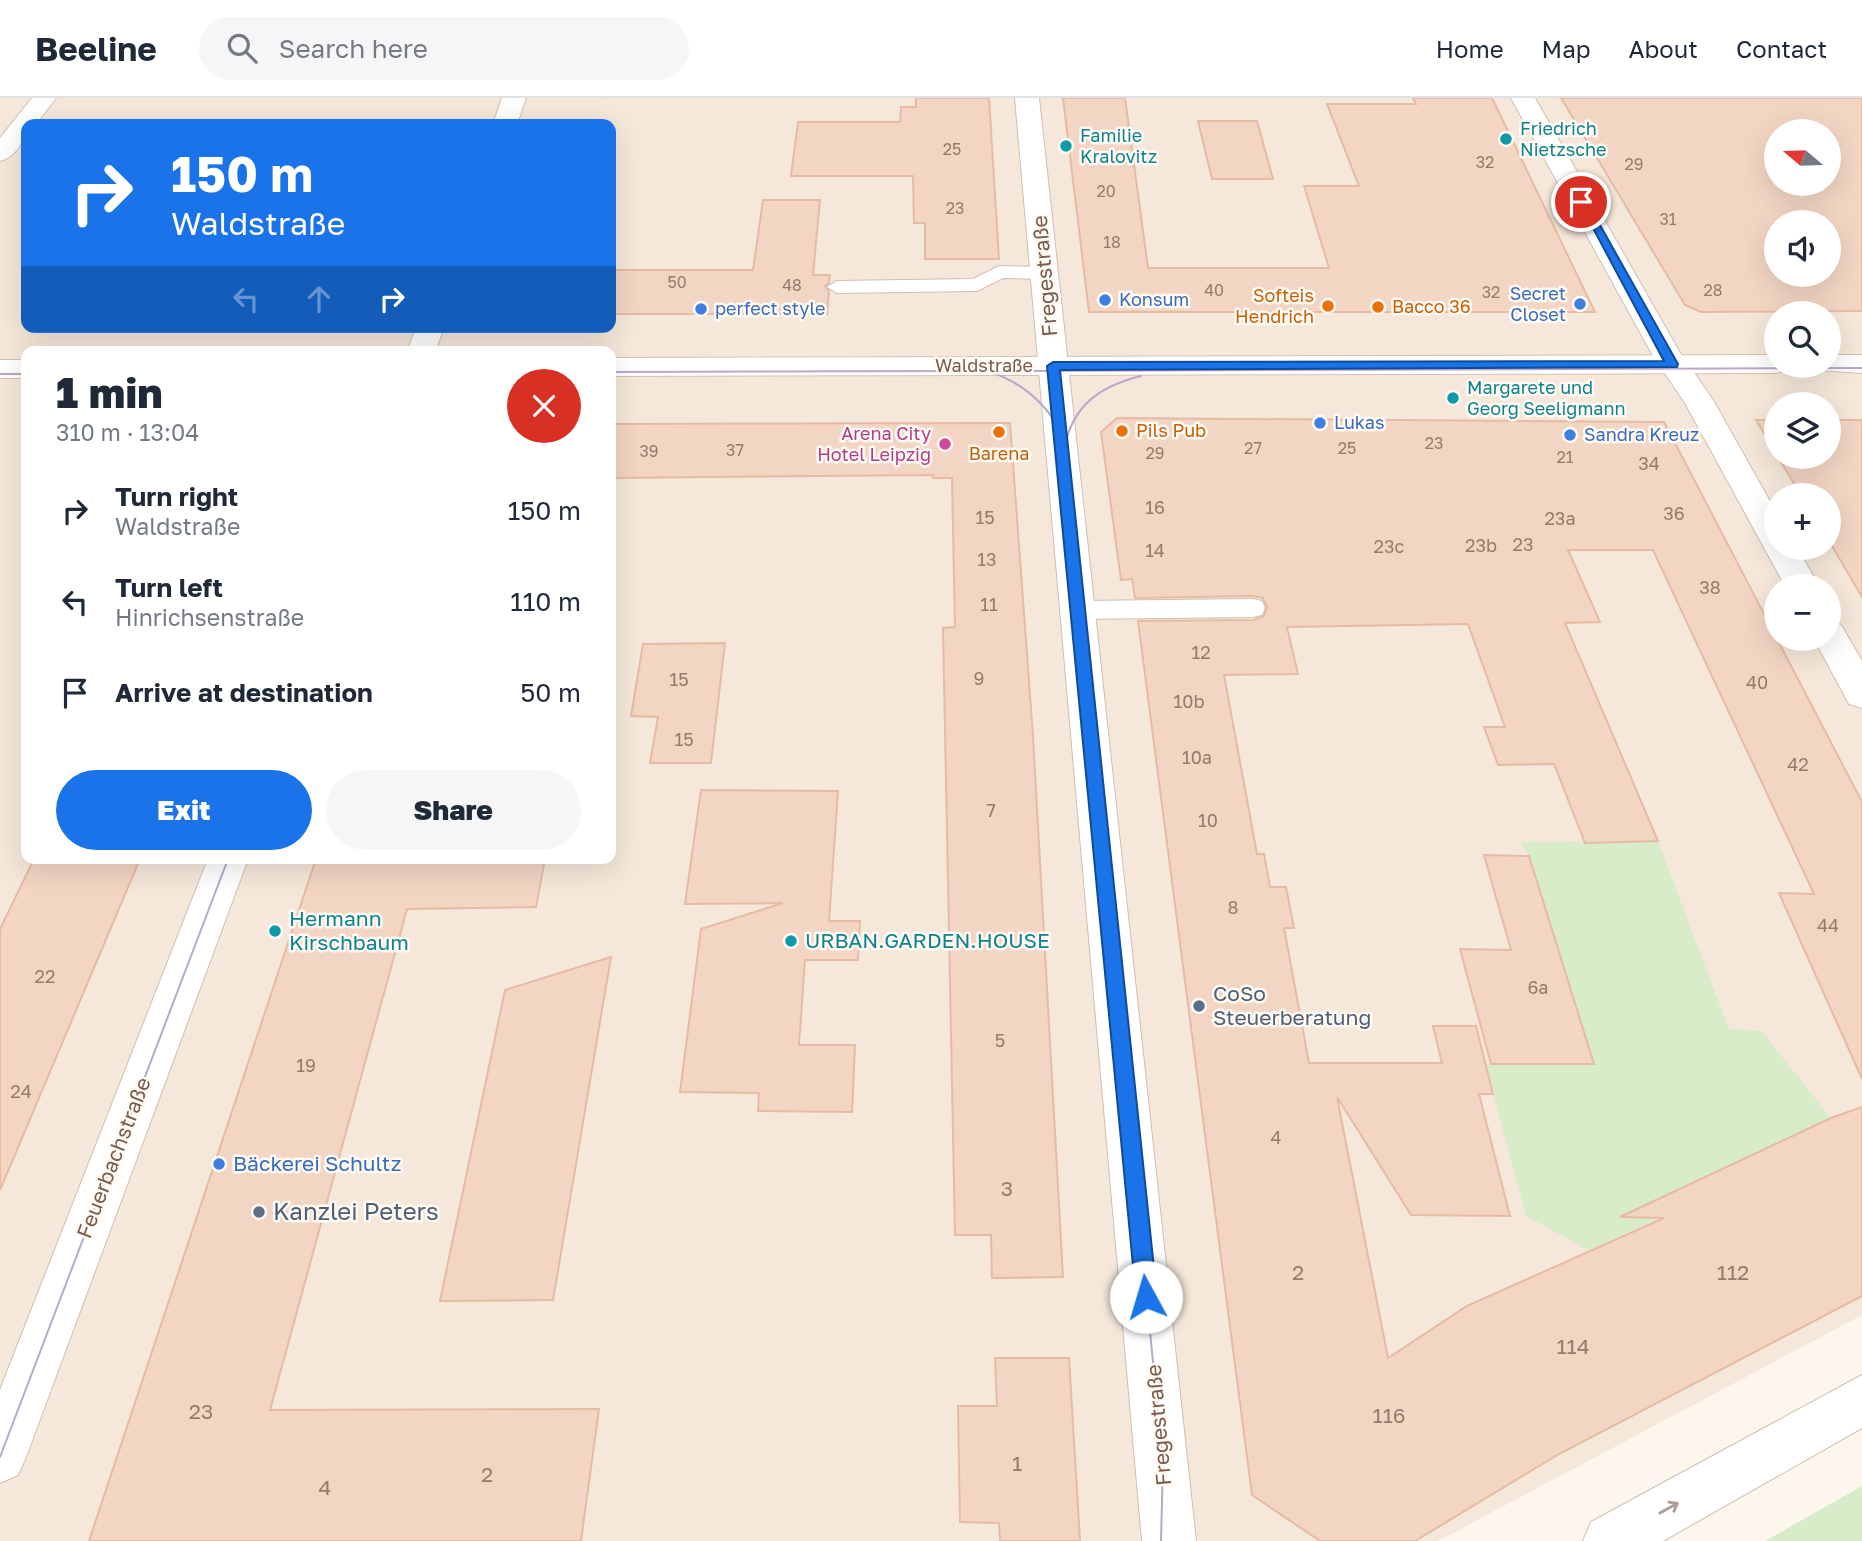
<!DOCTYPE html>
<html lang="en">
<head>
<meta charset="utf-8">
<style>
	body { margin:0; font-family:"Golos Text",sans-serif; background:#f6f6f7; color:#1f2937; height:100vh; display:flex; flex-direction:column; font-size:26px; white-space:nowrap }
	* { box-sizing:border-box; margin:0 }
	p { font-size:23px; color:#747a83 }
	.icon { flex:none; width:38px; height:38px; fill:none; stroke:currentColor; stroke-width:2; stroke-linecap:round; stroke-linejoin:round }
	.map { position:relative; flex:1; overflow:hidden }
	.side { position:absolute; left:21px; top:248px; width:595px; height:518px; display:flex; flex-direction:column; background:#fff; border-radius:14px; box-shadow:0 7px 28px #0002 }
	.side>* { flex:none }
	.banner { position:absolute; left:21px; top:21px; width:595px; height:214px; border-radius:14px; box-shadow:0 7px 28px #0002; background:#1a73e8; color:#fff; overflow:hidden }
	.needle { width:46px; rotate:289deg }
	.controls { position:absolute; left:1764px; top:21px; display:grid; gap:14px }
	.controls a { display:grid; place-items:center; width:77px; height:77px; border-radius:50%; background:#fff; box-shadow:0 7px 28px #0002; font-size:35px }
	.pin { position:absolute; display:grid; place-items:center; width:60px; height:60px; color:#fff; margin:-30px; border:4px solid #fff; border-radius:50%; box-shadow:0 2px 7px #0007 }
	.me { position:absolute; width:77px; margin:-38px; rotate:354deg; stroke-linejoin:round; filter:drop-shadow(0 0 5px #0008) }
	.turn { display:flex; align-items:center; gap:24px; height:147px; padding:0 35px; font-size:32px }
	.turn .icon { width:91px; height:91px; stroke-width:2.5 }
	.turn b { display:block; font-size:49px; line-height:60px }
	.lanes { display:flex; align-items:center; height:66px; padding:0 35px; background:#0003; justify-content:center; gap:35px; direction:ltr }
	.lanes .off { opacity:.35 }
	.round { display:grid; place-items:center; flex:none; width:74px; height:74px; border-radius:37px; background:#f6f6f7 }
	.overview { display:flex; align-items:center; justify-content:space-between; height:119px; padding:0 35px }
	h1 { font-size:42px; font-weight:800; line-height:52px }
	.primary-button { display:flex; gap:14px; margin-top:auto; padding:14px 35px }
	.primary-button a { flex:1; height:80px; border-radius:42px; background:#1a73e8; color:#fff; font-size:28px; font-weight:800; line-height:80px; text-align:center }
	.primary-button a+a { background:#f6f6f7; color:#1f2937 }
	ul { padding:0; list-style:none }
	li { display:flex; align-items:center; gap:21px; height:91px; padding:0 35px }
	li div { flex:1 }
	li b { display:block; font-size:26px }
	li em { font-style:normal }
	header { display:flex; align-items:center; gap:42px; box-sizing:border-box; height:98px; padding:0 35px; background:#fff; border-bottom:2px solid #e0e1e3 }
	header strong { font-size:33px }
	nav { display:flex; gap:38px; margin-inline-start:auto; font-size:24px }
	.search { width:490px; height:63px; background:#f6f6f7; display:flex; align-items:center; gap:18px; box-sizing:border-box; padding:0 24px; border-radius:38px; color:#747a83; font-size:26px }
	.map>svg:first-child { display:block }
</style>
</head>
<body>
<header>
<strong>Beeline</strong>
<div class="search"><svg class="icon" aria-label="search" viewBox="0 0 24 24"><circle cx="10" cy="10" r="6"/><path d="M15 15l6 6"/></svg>Search here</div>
<nav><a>Home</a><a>Map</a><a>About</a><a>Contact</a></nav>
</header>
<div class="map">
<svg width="1862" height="1443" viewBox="0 0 1862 1443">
	<rect width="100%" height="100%" fill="#fdf6ec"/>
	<path fill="#f5e8da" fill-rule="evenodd" d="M0,0H1862V1217L1438,1443H0ZM26,26H611V229H26ZM1776,33H1829V86H1776ZM1776,124H1829V177H1776ZM1776,215H1829V268H1776ZM26,254H611V761H26ZM1776,306H1829V359H1776ZM1776,397H1829V450H1776ZM1776,488H1829V541H1776Z"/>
	<path fill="#d8ecc9" d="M1658,743L1729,931L1762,933L1831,1020L1645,1108L1656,1121L1590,1153L1526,1118L1485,966H1594L1529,758L1520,744Z
		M1862,1388V1443H1765Z"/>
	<path fill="#f3d5c3" stroke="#e6bba3" stroke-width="2" fill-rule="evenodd" d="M916,0H989L999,161H925V125H914L913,78H791L798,24H900L901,9H916Z
		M1063,0H1125L1148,170H1329L1304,88H1359L1327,6H1416L1413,0H1492L1595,214H1089Z
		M1561,0H1862V213L1701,214L1685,207ZM1776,33H1829V86H1776ZM1776,124H1829V177H1776Z
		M1198,23H1257L1273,81H1212Z
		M763,102H820L813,177H830L829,185L825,188L829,193L827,216H611V172H753Z
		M1117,320L1664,324L1862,704V981L1779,795L1814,796L1653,452H1568L1600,524L1565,525L1658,743L1585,745L1554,666L1498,667L1484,629H1505L1468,526L1287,529L1298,576L1224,577L1257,756H1264L1270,789H1286L1294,830H1284L1309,965H1442L1433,928H1476L1493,996H1479L1510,1118L1411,1117L1337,999L1388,1260L1467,1208L1664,1120L1620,1119L1831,1020L1862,1009V1198L1559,1356L1415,1443H1320L1252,1397L1138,523L1254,522L1264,518L1267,509L1263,500L1253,498L1135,500L1132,481L1121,482L1101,334Z
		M1756,322H1776V355Z
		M1829,322H1862V499L1829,443V397H1801L1778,359H1829Z
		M1010,325L1033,638L1063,1179L992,1180L991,1137H955L943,530L955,529L952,380H933V377L611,380V326Z
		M725,545L711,665H650L658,619L631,618L643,546Z
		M701,692L838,693L829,823H860L858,862H805L799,947H855L852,1014L758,1013L759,995L680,994L701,831L783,805L685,806Z
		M1484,757L1529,758L1594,966H1491L1460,851L1511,852Z
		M34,761H140L0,1092V831Z
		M316,761H545L536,809L407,811L270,1312L599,1311L581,1443H89Z
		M611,859L553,1202L440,1203L505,892Z
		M995,1260H1069L1080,1443H1000L999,1425L960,1424L958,1308H997Z"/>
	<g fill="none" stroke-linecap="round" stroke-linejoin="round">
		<defs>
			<path id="lane" d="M999,168L1044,169L1054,175L1044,181L1003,180L977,193L837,195L827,189L837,183L973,181Z
				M1253,501L1262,503L1265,510L1262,517L1253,519L1079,521L1070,519L1067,512L1070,505L1079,503Z"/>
			<path id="street" d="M32,0H56L36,26H26C26,42 16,59 0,63V40Z
				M502,0H526L517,26H493Z
				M1015,0H1039L1196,1443H1142Z
				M1511,0H1535L1679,253L1713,302L1776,414V450H1797L1819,488H1785L1685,305L1652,256Z
				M416,229H444L435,254H407Z
				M1829,523L1841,527L1862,563V610L1849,606L1814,541H1829Z
				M208,761H248L26,1359L18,1377L0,1385V1292Z
				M1862,1277V1330L1663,1443H1583L1591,1424Z"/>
			<path id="secondary" d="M1776,257V268H1789L1786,272L1776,275L611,278V260Z
				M1829,257H1862V275L1819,272L1816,268H1829Z
				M0,262H26V280H0Z"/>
		</defs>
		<use href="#lane" stroke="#d1beb0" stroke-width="2"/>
		<use href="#street" stroke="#d1beb0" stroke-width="2"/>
		<use href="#secondary" stroke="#d6c0b0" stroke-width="2"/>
		<use href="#lane" fill="#fff" fill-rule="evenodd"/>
		<use href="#street" fill="#fff" fill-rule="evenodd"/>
		<use href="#secondary" fill="#fff" fill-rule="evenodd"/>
		<path stroke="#b9a8c9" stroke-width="2" d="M945,264C995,270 1035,287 1060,332L1163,1364L1161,1443
			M1001,273L1862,270
			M611,274L959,273
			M0,276H26
			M1065,347C1074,306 1101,288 1141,278
			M0,1359L228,761"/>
	</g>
	<defs><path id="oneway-shaft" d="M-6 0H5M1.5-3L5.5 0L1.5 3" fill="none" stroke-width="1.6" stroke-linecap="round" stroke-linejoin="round" transform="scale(1.75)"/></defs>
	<use stroke="#af9d94" href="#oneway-shaft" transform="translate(1669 1410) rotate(-29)"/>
	<path fill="#1a73e8" stroke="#114b97" stroke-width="2" d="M1578,102L1587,104L1678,266L1677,269L1060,272L1157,1199L1154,1206L1146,1209L1139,1206L1136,1199L1047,268L1053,264L1664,263Z"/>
	<g fill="#0f9aa8" stroke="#fffaf3" stroke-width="2.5">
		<circle cx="1506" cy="41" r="7"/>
		<circle cx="1066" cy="48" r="7"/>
		<circle cx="1453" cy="300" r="7"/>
		<circle cx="275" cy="833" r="7"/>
		<circle cx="791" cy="843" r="7"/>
	</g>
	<g fill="#3f7fe0" stroke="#fffaf3" stroke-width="2.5">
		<circle cx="1105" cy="202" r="7"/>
		<circle cx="1580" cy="206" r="7"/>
		<circle cx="701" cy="211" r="7"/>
		<circle cx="1320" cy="325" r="7"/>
		<circle cx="1570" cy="337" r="7"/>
		<circle cx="219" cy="1066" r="7"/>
	</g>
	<g fill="#e8710a" stroke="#fffaf3" stroke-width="2.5">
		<circle cx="1328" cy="208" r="7"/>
		<circle cx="1378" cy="209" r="7"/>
		<circle cx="1122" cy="333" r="7"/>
		<circle cx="999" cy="334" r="7"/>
	</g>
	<circle fill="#d1479c" stroke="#fffaf3" stroke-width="2.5" cx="945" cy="346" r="7"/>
	<g fill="#5c6f8a" stroke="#fffaf3" stroke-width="2.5">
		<circle cx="1199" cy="908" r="7"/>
		<circle cx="259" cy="1114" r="7"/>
	</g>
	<g text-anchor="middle" stroke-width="5" stroke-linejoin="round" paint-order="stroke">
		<g font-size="16" fill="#987a6a">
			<text x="952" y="57">25</text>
			<text x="1485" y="70">32</text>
			<text x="1634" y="72">29</text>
			<text x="1106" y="99">20</text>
			<text x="955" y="116">23</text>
			<text x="1668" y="127">31</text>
			<text x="1112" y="150">18</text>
			<text x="677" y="190">50</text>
			<text x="792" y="193">48</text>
			<text x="1214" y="198">40</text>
			<text x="1713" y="198">28</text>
			<text x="1491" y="200">32</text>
			<text x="1434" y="351">23</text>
			<text x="1253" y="356">27</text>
			<text x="1347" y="356">25</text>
			<text x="735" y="358">37</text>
			<text x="649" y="359">39</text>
			<text x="1155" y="361">29</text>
			<text x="1565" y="365">21</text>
		</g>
		<g font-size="18" fill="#0d838f" stroke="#fffaf3" text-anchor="start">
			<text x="1520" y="37">Friedrich<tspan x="1520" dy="21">Nietzsche</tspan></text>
			<text x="1080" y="44">Familie<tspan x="1080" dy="21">Kralovitz</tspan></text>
			<text x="1467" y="296">Margarete und<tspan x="1467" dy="21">Georg Seeligmann</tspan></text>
		</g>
		<g font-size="18" fill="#366cbe" stroke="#fffaf3" text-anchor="start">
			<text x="1566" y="202" text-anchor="end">Secret<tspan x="1566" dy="21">Closet</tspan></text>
			<text x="1119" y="208">Konsum</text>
			<text x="715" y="217">perfect style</text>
			<text x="1334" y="331">Lukas</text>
			<text x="1584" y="343">Sandra Kreuz</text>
		</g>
		<g font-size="18" fill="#c56008" stroke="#fffaf3" text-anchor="start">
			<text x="1314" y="204" text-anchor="end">Softeis<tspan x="1314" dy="21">Hendrich</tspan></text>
			<text x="1392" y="215">Bacco 36</text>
			<text x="1136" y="339">Pils Pub</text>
			<text x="999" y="362" text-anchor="middle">Barena</text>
		</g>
		<g font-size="18" fill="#7a5c4d" stroke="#fffaf3">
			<text x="984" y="274">Waldstraße</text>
		</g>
		<g font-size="18" fill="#b23c85" stroke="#fffaf3" text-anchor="end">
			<text x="931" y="342">Arena City<tspan x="931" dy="21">Hotel Leipzig</tspan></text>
		</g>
		<g font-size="18" fill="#987a6a">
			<text x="1649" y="372">34</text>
			<text x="1155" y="416">16</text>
			<text x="1674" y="422">36</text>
			<text x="985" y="426">15</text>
			<text x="1560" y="427">23a</text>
			<text x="1523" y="453">23</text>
			<text x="1481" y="454">23b</text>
			<text x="1389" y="455">23c</text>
			<text x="1155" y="459">14</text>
			<text x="987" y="468">13</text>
			<text x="1710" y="496">38</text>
			<text x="989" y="513">11</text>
			<text x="1201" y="561">12</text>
			<text x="979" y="587">9</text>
			<text x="679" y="588">15</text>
			<text x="1757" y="591">40</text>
			<text x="1189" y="610">10b</text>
			<text x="684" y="648">15</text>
			<text x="1197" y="666">10a</text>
			<text x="1798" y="673">42</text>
			<text x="991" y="719">7</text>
			<text x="1208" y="729">10</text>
			<text x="1233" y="816">8</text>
			<text x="1828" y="834">44</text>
			<text x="45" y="885">22</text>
			<text x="1538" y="896">6a</text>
			<text x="1000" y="949">5</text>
			<text x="306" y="974">19</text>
			<text x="21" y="1000">24</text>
			<text x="1276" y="1046">4</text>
		</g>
		<g font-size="21" fill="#7a5c4d" stroke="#fffaf3">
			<text transform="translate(1045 178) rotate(-95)" y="7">Fregestraße</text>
			<text transform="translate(114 1060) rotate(-69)" y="7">Feuerbachstraße</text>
			<text transform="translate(1159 1327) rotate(-95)" y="7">Fregestraße</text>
		</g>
		<g font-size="21" fill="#0d838f" stroke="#fffaf3" text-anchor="start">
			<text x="289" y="828">Hermann<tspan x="289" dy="24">Kirschbaum</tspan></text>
			<text x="805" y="850">URBAN.GARDEN.HOUSE</text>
		</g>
		<g font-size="21" fill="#4e5e75" stroke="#fffaf3" text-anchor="start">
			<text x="1213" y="903">CoSo<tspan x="1213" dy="24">Steuerberatung</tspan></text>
		</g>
		<g font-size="21" fill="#366cbe" stroke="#fffaf3" text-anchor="start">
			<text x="233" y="1073">Bäckerei Schultz</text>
		</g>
		<g font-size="21" fill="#987a6a">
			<text x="1007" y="1098">3</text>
			<text x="1298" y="1182">2</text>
			<text x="1733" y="1182">112</text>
			<text x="1573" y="1256">114</text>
			<text x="201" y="1321">23</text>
			<text x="1389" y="1325">116</text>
			<text x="1017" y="1373">1</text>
			<text x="487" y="1384">2</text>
			<text x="325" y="1397">4</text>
		</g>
		<g font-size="24" fill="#4e5e75" stroke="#fffaf3" text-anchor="start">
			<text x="273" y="1122">Kanzlei Peters</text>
		</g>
	</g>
</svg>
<div class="controls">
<a><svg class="needle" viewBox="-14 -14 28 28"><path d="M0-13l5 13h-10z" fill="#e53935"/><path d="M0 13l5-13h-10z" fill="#747a83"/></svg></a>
<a><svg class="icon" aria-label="sound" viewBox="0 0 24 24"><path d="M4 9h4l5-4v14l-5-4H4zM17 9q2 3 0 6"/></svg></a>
<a><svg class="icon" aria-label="search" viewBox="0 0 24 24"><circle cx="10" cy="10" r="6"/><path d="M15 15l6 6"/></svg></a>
<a><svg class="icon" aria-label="layers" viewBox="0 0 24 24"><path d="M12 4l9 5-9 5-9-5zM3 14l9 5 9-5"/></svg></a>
<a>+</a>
<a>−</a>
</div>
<div class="pin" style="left:1581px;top:104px;background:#d93025"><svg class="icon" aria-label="arrive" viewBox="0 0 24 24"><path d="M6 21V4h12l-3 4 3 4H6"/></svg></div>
<svg class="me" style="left:1146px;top:1199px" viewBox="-20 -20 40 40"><circle r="19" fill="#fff"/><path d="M0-13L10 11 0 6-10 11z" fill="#1a73e8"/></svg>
<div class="banner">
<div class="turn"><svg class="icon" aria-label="right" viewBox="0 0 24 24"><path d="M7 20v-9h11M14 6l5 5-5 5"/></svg><div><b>150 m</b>Waldstraße</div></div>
<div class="lanes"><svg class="icon off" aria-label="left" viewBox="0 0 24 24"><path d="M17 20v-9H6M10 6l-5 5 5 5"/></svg><svg class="icon off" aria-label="ahead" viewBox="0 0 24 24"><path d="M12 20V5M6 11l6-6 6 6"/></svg><svg class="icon" aria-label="right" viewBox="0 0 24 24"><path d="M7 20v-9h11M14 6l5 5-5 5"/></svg></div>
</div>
<section class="side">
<div class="overview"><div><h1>1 min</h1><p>310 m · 13:04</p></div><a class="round" style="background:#d93025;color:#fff"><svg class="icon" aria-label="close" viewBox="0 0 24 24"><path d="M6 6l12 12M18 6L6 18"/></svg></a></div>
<ul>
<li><svg class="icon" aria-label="right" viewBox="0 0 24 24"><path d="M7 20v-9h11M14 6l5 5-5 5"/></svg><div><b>Turn right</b><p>Waldstraße</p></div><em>150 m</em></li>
<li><svg class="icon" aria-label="left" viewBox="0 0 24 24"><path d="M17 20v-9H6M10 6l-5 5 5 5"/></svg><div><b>Turn left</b><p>Hinrichsenstraße</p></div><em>110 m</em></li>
<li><svg class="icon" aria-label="arrive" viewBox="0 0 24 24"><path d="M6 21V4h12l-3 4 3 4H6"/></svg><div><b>Arrive at destination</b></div><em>50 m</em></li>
</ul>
<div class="primary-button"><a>Exit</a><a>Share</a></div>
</section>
</div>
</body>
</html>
